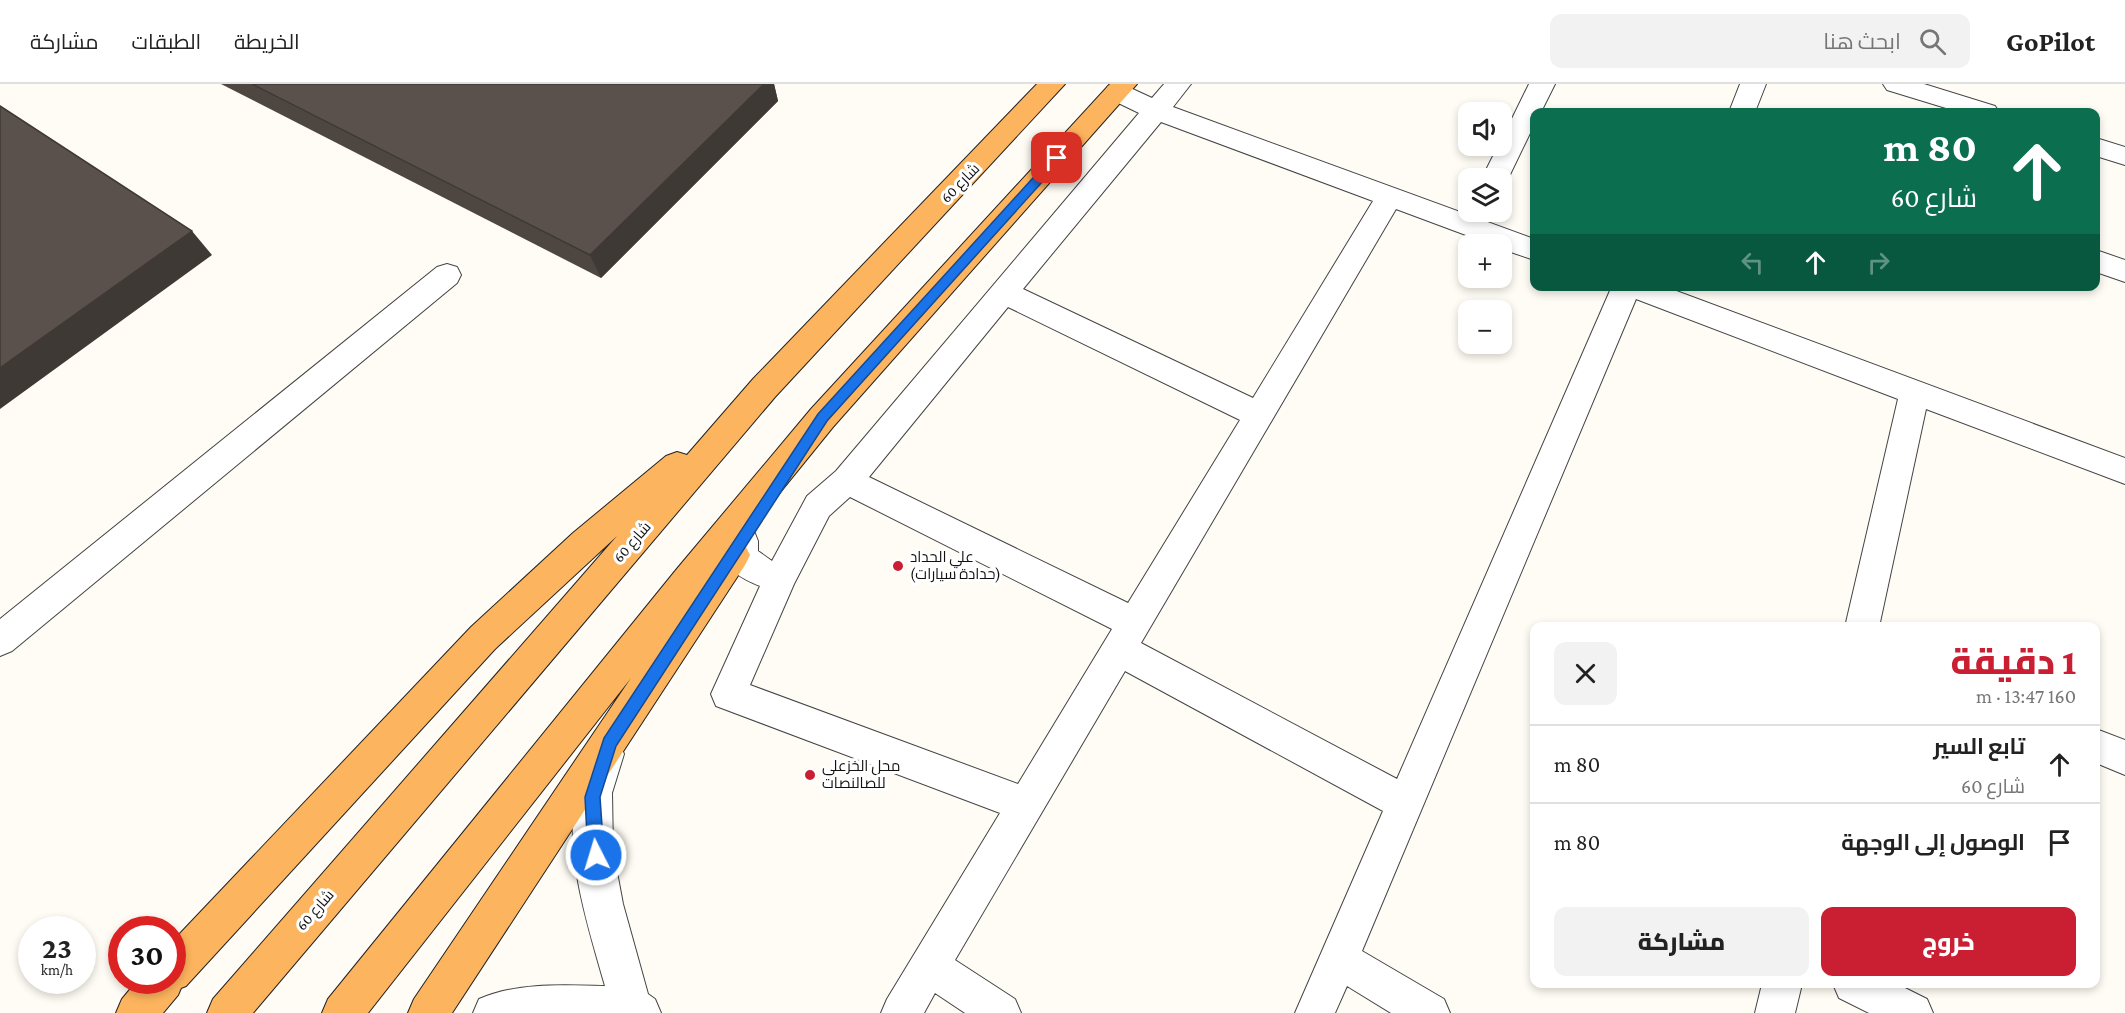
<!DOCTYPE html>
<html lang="ar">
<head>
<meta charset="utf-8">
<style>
	body { margin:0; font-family:"Crimson Pro",Cairo,serif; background:#f2f2f2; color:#222; direction:rtl; height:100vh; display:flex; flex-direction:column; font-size:22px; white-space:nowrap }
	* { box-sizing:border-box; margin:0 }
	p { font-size:20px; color:#767676 }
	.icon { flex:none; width:33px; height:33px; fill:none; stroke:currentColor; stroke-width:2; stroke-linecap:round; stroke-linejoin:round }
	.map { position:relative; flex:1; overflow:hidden; direction:ltr }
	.sheet { position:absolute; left:1530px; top:538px; width:570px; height:366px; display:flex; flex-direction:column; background:#fff; border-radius:12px; box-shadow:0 3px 9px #0003; direction:rtl }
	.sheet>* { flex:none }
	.banner { position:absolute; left:1530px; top:24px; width:570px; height:183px; border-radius:12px; box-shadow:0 3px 9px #0003; direction:rtl; background:#0b6e4f; color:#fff; overflow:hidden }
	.tools { position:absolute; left:1458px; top:18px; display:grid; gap:12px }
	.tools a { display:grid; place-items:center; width:54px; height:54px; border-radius:12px; background:#fff; box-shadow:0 3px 9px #0003; font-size:30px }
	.speed { position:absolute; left:18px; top:832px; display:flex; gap:12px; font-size:30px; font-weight:700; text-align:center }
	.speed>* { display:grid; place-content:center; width:78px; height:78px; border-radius:50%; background:#fff; box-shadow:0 3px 9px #0003; line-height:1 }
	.speed small { font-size:15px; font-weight:400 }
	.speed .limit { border:9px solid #d22; background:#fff; color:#111 }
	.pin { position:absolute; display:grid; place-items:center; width:51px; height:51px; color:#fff; margin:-26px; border-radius:12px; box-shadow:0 3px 9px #0006 }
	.me { position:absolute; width:66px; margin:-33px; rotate:355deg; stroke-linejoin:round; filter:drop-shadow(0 0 4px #0008) }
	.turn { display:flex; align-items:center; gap:21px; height:126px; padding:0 24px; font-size:27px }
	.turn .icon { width:78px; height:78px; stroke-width:2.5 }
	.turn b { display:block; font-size:42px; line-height:51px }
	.lanes { display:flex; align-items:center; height:57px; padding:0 24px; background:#0003; justify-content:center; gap:30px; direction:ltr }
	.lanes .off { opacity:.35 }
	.round { display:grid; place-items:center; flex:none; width:63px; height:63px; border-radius:12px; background:#f2f2f2 }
	.head { display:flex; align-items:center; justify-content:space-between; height:102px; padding:0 24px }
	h1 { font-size:36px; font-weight:800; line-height:45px; color:#ca1f32 }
	.action { display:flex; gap:12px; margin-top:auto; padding:12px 24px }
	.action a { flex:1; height:69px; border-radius:12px; background:#ca1f32; color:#fff; font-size:24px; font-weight:800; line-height:69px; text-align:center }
	.action a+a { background:#f2f2f2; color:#222 }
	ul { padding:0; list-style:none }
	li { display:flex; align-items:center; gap:18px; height:78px; padding:0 24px; border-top:2px solid #e0e0e0 }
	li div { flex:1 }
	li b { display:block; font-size:22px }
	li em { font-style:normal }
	header { display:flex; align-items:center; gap:36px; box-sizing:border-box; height:84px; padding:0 30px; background:#fff; border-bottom:2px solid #e0e0e0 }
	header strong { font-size:28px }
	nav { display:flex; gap:33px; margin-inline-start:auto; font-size:21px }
	.search { width:420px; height:54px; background:#f2f2f2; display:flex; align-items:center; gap:15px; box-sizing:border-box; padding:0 21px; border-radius:12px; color:#767676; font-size:22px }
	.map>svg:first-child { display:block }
</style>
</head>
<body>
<header>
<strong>GoPilot</strong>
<div class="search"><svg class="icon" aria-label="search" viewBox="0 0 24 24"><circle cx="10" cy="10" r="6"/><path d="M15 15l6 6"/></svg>ابحث هنا</div>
<nav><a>الخريطة</a><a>الطبقات</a><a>مشاركة</a></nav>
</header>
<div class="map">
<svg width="2125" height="929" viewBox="0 0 2125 929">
	<rect width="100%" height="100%" fill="#fffcf5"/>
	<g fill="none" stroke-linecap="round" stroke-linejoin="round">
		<defs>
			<path id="minor" d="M1115,0L1126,2L1152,14L1164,0H1191L1173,23L1534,155V176L1502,165V160H1490L1396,125L1141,559L1397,695L1612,202H1663L2125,374V400L1926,325L1879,543H1845L1898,315L1636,215L1362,867L1444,915L1450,929H1391L1347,902L1335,929H1295L1383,727L1125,587L955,876L1015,915L1021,929H965L935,909L924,929H881L887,915L1000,729L716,622L711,610L760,502C732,491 716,478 730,447L742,443L754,447L758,457V467L772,477L807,412L836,387L1139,29L1108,14L1104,8L1108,2ZM1161,38L1373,117L1253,314L1023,205ZM1008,223L1240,336L1128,519L869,393ZM850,413L1112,545L1018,700L750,601L794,500L829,432Z
				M1529,0H1555L1541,28H1534V41L1505,101L1502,102V94H1482L1498,62H1502V55Z
				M1740,0H1766L1755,28H1729Z
				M1883,0H1924L1995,22L1999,28H1959L1887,6Z
				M2096,54L2125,63V81L2096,72Z
				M2096,166L2125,176V198L2096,188Z
				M447,180L457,183L461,191L457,199L12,567L0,572V535L437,183Z
				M2096,645L2125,656V691L2096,679Z
				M606,653L619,658L624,670L612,709L613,767L623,820L648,910L655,915L661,929H473L479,915C518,898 564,901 605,902C588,842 565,773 575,710C578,692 586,674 593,658Z
				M1762,900H1802L1795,929H1755Z
				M1833,900H1897L1927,915L1933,929H1869L1839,914Z"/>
			<path id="trunk" d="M1037,0H1065L775,313L253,929H207L213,915L617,452L495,565L186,902L181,904L178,911L163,929H116L122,915L137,897H172V858L471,543L573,449L666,372L677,368L687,371L753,295Z
				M1110,0H1137L833,343L739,459L745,461L750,471L745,481L452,929H408L414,915L631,594L368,929H322L328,915L676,486L811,325Z"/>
		</defs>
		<use href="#minor" stroke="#444" stroke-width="2"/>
		<use href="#trunk" stroke="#222" stroke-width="2"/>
		<use href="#minor" fill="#fff" fill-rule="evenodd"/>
		<use href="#trunk" fill="#fdb45e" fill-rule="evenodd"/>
	</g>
	<path fill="#4d4641" d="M221,0H774L778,17L601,194Z"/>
	<path fill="#3f3935" d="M764,0H774L778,17L601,194L590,171Z
		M192,147L212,171L0,325V284Z"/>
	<path fill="#5a514c" stroke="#3f3935" stroke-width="1.5" d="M252,0H764L590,171Z
		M0,22L192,147L0,284Z"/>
	<path fill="#1a73e8" stroke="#114b97" stroke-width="1.5" d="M1057,71L1062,74L1061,77L827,337L616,662L600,713L604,771L602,777L596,779L590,777L588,771L585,713L604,654L818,330L1053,72Z"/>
	<g fill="#ca1f32" stroke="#fff" stroke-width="2">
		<circle cx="898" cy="482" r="6"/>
		<circle cx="810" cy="691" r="6"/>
	</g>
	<g text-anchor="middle" stroke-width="6" stroke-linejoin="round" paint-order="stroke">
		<g font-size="15" fill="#111" stroke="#fff">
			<text transform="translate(960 99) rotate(-46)" y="5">شارع 60</text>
			<text transform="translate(632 458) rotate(-49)" y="5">شارع 60</text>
			<text transform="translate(315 826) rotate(-49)" y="5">شارع 60</text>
		</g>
		<g font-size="15" fill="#111" stroke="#fff" text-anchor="start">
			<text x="910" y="478">علي الحداد<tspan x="910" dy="17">(حدادة سيارات)</tspan></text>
			<text x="822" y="687">محل الخزعلي<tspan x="822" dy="17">للصالنصات</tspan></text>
		</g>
	</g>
</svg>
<div class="tools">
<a><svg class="icon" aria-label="sound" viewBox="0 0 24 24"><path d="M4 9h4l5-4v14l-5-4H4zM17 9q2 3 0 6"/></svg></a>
<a><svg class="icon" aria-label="layers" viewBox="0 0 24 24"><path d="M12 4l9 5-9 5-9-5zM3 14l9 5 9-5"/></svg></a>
<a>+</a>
<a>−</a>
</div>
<div class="speed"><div>23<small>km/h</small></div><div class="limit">30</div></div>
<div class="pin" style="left:1057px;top:74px;background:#d93025"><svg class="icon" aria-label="arrive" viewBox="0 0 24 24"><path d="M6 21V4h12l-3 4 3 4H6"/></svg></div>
<svg class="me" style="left:596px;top:771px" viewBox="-20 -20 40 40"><circle r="17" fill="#1a73e8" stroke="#fff" stroke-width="3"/><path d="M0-11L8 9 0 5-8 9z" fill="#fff"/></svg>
<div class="banner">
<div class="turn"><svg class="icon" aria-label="ahead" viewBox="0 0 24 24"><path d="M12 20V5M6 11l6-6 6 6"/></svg><div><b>80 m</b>شارع 60</div></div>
<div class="lanes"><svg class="icon off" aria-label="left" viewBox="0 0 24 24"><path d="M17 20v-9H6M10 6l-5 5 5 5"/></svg><svg class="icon" aria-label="ahead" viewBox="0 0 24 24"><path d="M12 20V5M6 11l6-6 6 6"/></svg><svg class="icon off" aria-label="right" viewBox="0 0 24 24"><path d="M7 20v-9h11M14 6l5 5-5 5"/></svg></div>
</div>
<section class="sheet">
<div class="head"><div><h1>1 دقيقة</h1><p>160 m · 13:47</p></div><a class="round"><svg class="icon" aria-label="close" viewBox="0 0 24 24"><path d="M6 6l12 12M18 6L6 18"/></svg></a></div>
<ul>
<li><svg class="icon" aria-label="ahead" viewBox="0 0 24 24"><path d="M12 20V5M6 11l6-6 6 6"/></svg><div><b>تابع السير</b><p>شارع 60</p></div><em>80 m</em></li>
<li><svg class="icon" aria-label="arrive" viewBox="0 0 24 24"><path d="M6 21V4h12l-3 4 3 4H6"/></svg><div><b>الوصول إلى الوجهة</b></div><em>80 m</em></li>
</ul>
<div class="action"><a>خروج</a><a>مشاركة</a></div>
</section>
</div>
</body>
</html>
